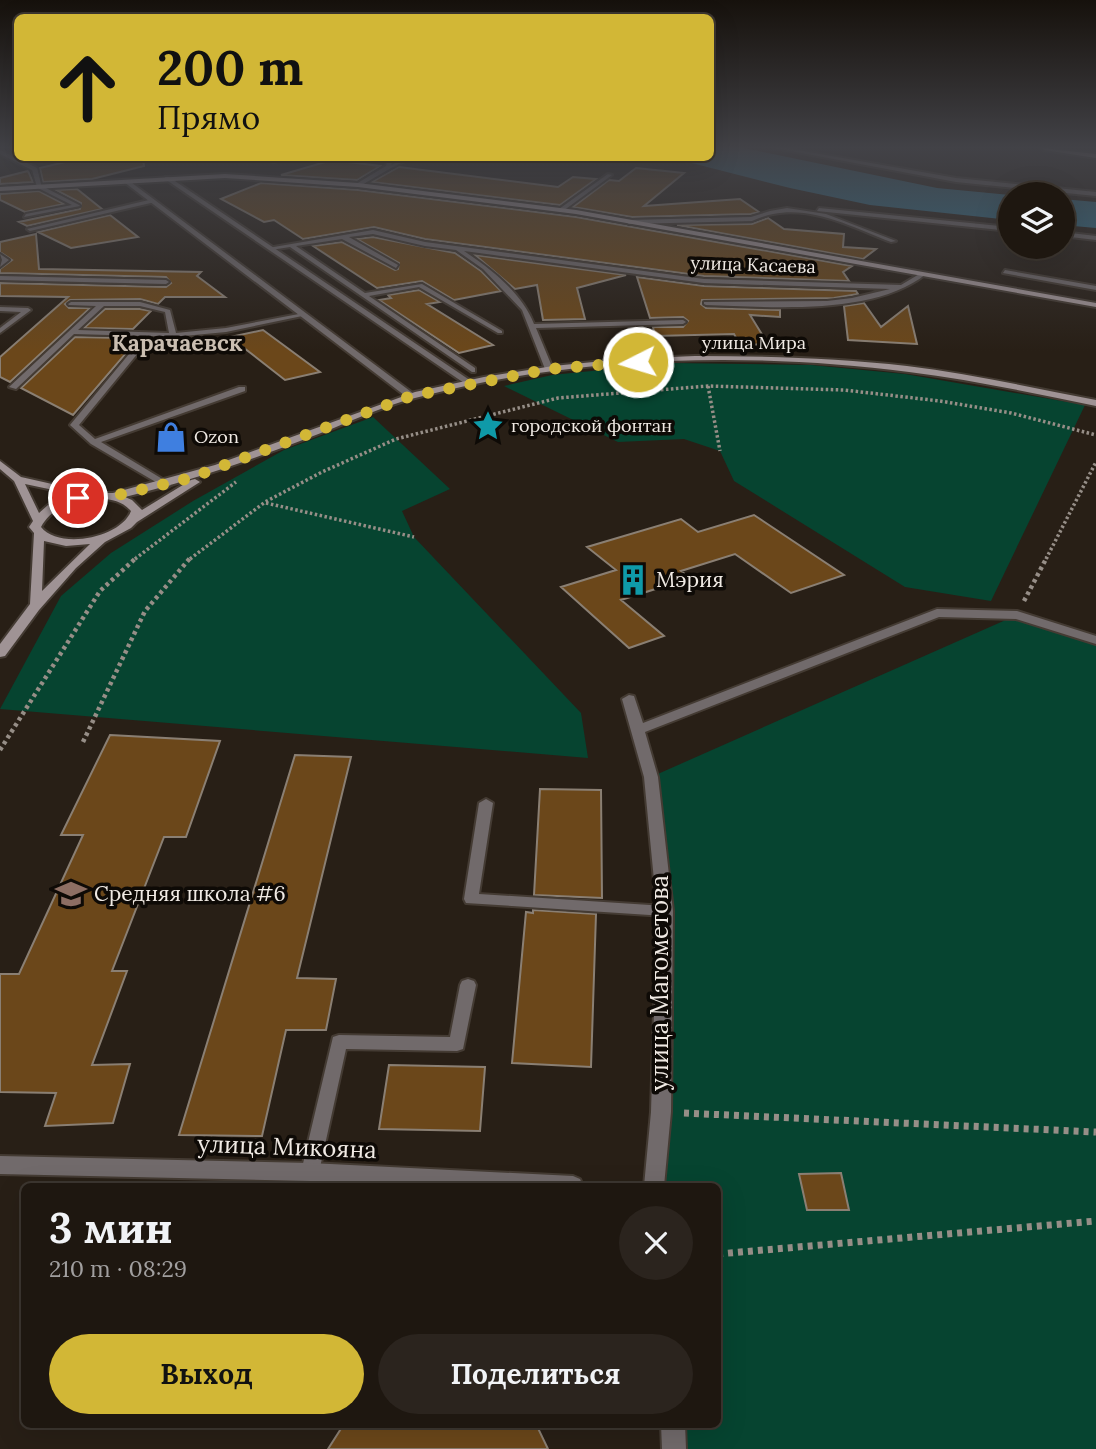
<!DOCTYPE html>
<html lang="ru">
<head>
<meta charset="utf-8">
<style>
	body { margin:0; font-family:Lora,serif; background:#2b241e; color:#f1f3f6; height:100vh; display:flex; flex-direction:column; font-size:26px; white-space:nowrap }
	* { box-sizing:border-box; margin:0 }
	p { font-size:23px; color:#a19f9f }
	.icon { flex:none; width:38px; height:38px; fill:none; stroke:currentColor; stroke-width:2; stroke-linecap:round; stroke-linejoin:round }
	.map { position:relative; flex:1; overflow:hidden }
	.side { position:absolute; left:21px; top:1183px; width:700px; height:245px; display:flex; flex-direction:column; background:#1e1710; border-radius:10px; box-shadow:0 7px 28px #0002,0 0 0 2px #3c3630 }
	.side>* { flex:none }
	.hud { position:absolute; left:14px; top:14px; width:700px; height:147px; border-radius:10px; box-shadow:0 7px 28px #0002,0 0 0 2px #3c3630; background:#d2b736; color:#111; overflow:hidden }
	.buttons { position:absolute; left:998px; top:182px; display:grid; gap:14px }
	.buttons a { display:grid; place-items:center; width:77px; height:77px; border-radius:50%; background:#1e1710; box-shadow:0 7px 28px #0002,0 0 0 2px #3c3630; font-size:35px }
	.pin { position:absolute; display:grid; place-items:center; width:60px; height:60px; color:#fff; margin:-30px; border:4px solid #fff; border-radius:50%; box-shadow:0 2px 7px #0007 }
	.me { position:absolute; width:77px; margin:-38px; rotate:265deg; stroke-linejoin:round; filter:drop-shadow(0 0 5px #0008) }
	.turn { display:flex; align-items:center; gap:24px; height:147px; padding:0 28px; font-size:32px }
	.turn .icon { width:91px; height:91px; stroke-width:2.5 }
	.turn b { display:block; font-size:49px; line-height:60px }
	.round { display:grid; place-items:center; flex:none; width:74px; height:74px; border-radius:37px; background:#2b241e }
	.overview { display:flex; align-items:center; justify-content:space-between; height:119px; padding:0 28px }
	h1 { font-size:42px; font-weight:700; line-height:52px }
	.action { display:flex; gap:14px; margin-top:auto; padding:14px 28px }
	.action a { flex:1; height:80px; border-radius:42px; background:#d2b736; color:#111; font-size:28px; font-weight:700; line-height:80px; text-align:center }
	.action a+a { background:#2b241e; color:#f1f3f6 }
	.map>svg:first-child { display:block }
</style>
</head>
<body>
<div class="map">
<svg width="1096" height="1449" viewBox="0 0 1096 1449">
	<rect width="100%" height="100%" fill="#281f16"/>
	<path fill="#064430" d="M671,363L811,365L905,374L1085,405L991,601L905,587L734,481L720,451L684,439L618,442L504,386L552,375Z
		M373,417L450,489L402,511L414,537L581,713L588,758L0,709L61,596L111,553L193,501L284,450Z
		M1017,615L1096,640V1449H674L673,1425L718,1424V1186H654L661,1112L665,911L651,777Z"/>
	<path fill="#33738e" d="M711,148H744L937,188L1010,195V220L870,205L790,188L672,158H710Z
		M1062,199L1096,202V228L1062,225Z"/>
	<path fill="#6b471a" stroke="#8a7f73" stroke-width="2" d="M82,158H143L144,166L92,179L43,182L40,168Z
		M332,160L380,166L357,180L281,175Z
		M399,167L558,187L573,177L596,179L560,205L372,182Z
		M636,168L684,173L644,206L740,199L759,212L751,214L632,217L573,207L609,180L619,181Z
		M28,171L33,182L0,184V178Z
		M261,183L358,190L576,217L852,266L843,272L849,281L704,276L425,239L374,227L303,239L274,220L264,222L221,199Z
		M77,189L102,209L27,226L19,222L80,209L81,203L56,190Z
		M39,191L64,204L25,212L0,200V194Z
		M110,215L138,237L71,248L38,232Z
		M768,218L784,229L844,234L843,247L876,249L863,259L677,225L752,224Z
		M36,234L39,269L201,272L197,276L225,297H165L158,304L140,299L70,300L65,304L69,308H90L10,382L0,377V357L68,297L0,296V283L166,287L171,283L166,277L0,273V269L12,260L0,252V242Z
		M373,237L455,253L481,271L501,291L454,300L422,281L377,288L313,246L342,242L395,270L398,269L399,263L357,239Z
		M475,255L626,275L577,288L585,319L543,320L537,285L515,289Z
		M637,277L704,286L856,291L858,294L834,298L702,300L701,304L706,308L780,310V317L750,315L768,344L740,345L734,334L655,336L653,327H683L688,321L683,317L650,318Z
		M419,290L440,302L427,304L493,345L459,353L379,300L391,298L388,295Z
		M864,303L881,327L908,306L917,344L848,340L844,306Z
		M105,309H140L151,311L133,329L84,328Z
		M263,330L320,372L285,380L230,337Z
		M75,337L124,338L118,344H134L73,415L21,388Z
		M754,515L844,575L791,593L735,554L681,571L690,578L621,600L664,636L629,648L561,587L616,570L587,547L681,519L698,532Z
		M110,735L220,741L186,837H164L112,971H127L92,1065L130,1064L113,1123L45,1126L56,1093L0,1092V974H19L83,835H61Z
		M295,755L351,757L297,978L336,979L326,1030H286L262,1136L179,1135Z
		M540,789L601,790L602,898L534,895Z
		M533,910L596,914L591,1067L512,1063L526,912L533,913Z
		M389,1065L485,1067L480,1131L379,1129Z
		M841,1173L849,1210H807L799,1174Z
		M344,1424H536L548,1449H328Z"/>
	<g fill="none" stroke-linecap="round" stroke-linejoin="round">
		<defs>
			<path id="lane" d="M259,158H286L274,162Z
				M406,158H411L391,168L387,167Z
				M608,174L612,175L563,211H559V209Z
				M40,185L79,205L80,206L24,217L26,214L72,205L38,188Z
				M153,199L155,202L30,231L27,229Z
				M787,208L826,214L896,241L891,242C854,228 814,206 773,214C766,215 759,218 752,221L629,224L626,222L629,220L751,217L770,211Z
				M819,208L1010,227V231L817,211Z
				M373,230L425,242L704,279L901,285L921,273L926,274C874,316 771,307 706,305L704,304V302L827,301L852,298L890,289L704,283L464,251C491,269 522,293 534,324L683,320L686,322L683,324L536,328L553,369L549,371L545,369L522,310L483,269L456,250L425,246L373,234L349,237L398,265L396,268L342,239L296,246L365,293L422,284L502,331V333H498L419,287L369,296L475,368V372H472L290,247L271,250L268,248Z
				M1062,232L1096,236V240L1062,236Z
				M0,254L9,260L0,267L2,260Z
				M1005,270L1096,286V290L1003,273Z
				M0,276L166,280L169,282L166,284L0,280Z
				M71,302H140L170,310L176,333L226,328L304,313L307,315L226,332L173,337L152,336L79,425L95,439L239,387H245V391L101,442L169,483L171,485L166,488L91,444L70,425L144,336L74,334L16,389L9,387L96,306L69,305L68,304ZM104,306H140L165,312L169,333L78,330Z
				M0,307L28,308L31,310L0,333V328L21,312L0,311Z
				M486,799L493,803L479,894L665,906L670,907L672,911L670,915L665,916L466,903L464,899L479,803Z
				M468,979L474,981L476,985L463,1049L457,1051L346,1049L319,1172L316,1178L310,1180L304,1178L301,1172L333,1037L339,1035L450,1037L460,985L462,981Z"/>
			<path id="street" d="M775,148H786L956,178L1096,192V196L956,182Z
				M0,150L37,168L42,188L37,187L32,170L0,154Z
				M380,158L392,160L391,168L360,186H356V184L386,166L387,162Z
				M165,177H169L474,383L467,385L165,179Z
				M124,180H128L414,394V398H408L124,182Z
				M937,609L1017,611L1096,636V644L1016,619L939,617L645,732L658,777L673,911L671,1112L664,1186H644L651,1112L657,911L644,777L622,699L629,695L634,696L643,723Z
				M0,1156L310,1163L573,1176L580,1179L583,1186H403L310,1181L0,1174Z
				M661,1424H685L686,1449H662Z"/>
			<path id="secondary" d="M1041,148L1096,154V158L1044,150Z
				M225,174L358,183L576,210L1096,303V307L576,214L358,187L225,178L0,191V187Z
				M695,356C766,356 837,358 907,366C971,374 1033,388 1096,400V406C1034,393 972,380 909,372C746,351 574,356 415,398C383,406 352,421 321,433C257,458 192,481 125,497L132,500L142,510L191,480L195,479L200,482L137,522L131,528L105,542L76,568L39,610L5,656L0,657V644L30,604L34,533L29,527L33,521L14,481L0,469V461L21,477L92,493H113L215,465L415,392L484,377L553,366L624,359ZM25,484L77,495L48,505L39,513ZM100,498C113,500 122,501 131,511C121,538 59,550 41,527C53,505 77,500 100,498ZM44,541L66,546L90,544L42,591Z"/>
		</defs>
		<use href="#lane" stroke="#443b33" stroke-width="4"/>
		<use href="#street" stroke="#443b33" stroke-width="4"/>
		<use href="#secondary" stroke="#443b33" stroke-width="4"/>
		<path stroke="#968e87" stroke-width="3.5" stroke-dasharray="2.5 2.5" stroke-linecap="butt" d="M708,386L720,451
			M266,503L414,537
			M135,559L236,482
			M190,559L265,502L322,472L396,439L558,398L708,386L844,390L940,401L1011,413L1096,435
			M1046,559L1096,462"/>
		<path stroke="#968e87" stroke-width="4.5" stroke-dasharray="3.5 3.5" stroke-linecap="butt" d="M1024,601L1047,557
			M83,742L145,611L191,557
			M0,750L100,591L137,557"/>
		<path stroke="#968e87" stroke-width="7" stroke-dasharray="5 5" stroke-linecap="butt" d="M684,1113L1096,1132
			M718,1254L1096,1221"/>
		<use href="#lane" fill="#716a6b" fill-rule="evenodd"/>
		<use href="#street" fill="#716a6b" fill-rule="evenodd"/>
		<use href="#secondary" fill="#9f9395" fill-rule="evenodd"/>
	</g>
	<linearGradient id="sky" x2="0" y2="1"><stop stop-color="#16110c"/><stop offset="0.42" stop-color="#424247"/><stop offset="1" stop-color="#424247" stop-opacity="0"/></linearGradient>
	<rect width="1096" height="351" fill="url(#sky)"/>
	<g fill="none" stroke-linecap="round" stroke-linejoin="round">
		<path stroke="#d2b736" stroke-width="12" stroke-dasharray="0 21.6" d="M78,498L114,496L190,478L411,396L549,369L638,362"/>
	</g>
	<defs>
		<symbol id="sight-bare" viewBox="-9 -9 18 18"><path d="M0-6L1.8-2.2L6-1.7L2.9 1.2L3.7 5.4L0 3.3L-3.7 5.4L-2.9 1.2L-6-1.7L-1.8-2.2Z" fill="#0f9aa8" stroke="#0e0a06" stroke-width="2.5" paint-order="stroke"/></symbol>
		<symbol id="shop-bare" viewBox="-9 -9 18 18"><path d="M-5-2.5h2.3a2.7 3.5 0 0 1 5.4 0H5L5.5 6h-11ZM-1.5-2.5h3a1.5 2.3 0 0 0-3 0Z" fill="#3f7fe0" stroke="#0e0a06" stroke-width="2.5" paint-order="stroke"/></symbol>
		<symbol id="building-bare" viewBox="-9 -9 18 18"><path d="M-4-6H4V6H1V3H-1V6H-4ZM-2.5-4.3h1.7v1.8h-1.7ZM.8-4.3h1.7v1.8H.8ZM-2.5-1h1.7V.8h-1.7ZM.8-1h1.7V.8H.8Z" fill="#0f9aa8" stroke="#0e0a06" stroke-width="2.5" paint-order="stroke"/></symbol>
		<symbol id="school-bare" viewBox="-9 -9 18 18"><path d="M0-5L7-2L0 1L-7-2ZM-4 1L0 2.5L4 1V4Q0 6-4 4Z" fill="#8d6e63" stroke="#0e0a06" stroke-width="2.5" paint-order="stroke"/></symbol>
	</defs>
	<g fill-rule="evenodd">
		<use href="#sight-bare" x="466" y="404" width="44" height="44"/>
		<use href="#shop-bare" x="149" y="415" width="44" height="44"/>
		<use href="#building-bare" x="611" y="558" width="44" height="44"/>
		<use href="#school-bare" x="49" y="872" width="44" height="44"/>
	</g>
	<g text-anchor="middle" stroke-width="7" stroke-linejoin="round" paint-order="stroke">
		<g font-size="18" fill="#f0eae4" stroke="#0e0a06">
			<text transform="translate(753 265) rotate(2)" y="6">улица Касаева</text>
			<text x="754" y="349">улица Мира</text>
		</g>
		<g font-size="18" fill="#f0eae4" stroke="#0e0a06" text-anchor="start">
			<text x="511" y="432">городской фонтан</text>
			<text x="194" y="443">Ozon</text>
		</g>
		<g font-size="21" fill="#f0eae4" stroke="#0e0a06" text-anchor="start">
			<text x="656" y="587">Мэрия</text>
			<text x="94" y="901">Средняя школа #6</text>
		</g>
		<g font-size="23" font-weight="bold" fill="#cabeb1" stroke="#0e0a06">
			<text x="177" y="351">Карачаевск</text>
		</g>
		<g font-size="24" fill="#f0eae4" stroke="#0e0a06">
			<text transform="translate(660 983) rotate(-90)" y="8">улица Магометова</text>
			<text transform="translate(287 1147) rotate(2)" y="8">улица Микояна</text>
		</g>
	</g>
</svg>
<div class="buttons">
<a><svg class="icon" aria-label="layers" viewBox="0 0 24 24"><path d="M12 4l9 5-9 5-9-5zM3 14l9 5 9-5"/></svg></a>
</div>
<div class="pin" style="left:78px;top:498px;background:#d93025"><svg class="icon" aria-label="arrive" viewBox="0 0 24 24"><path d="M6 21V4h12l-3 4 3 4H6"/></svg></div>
<svg class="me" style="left:638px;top:362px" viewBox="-20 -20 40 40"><circle r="17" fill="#d2b736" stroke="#fff" stroke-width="3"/><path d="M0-11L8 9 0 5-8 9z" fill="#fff"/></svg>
<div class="hud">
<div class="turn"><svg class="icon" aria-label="ahead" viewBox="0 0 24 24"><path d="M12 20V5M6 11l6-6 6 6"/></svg><div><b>200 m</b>Прямо</div></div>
</div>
<section class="side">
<div class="overview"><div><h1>3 мин</h1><p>210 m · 08:29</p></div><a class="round"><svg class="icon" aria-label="close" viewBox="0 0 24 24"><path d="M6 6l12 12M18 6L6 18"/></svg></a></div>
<div class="action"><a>Выход</a><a>Поделиться</a></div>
</section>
</div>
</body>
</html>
